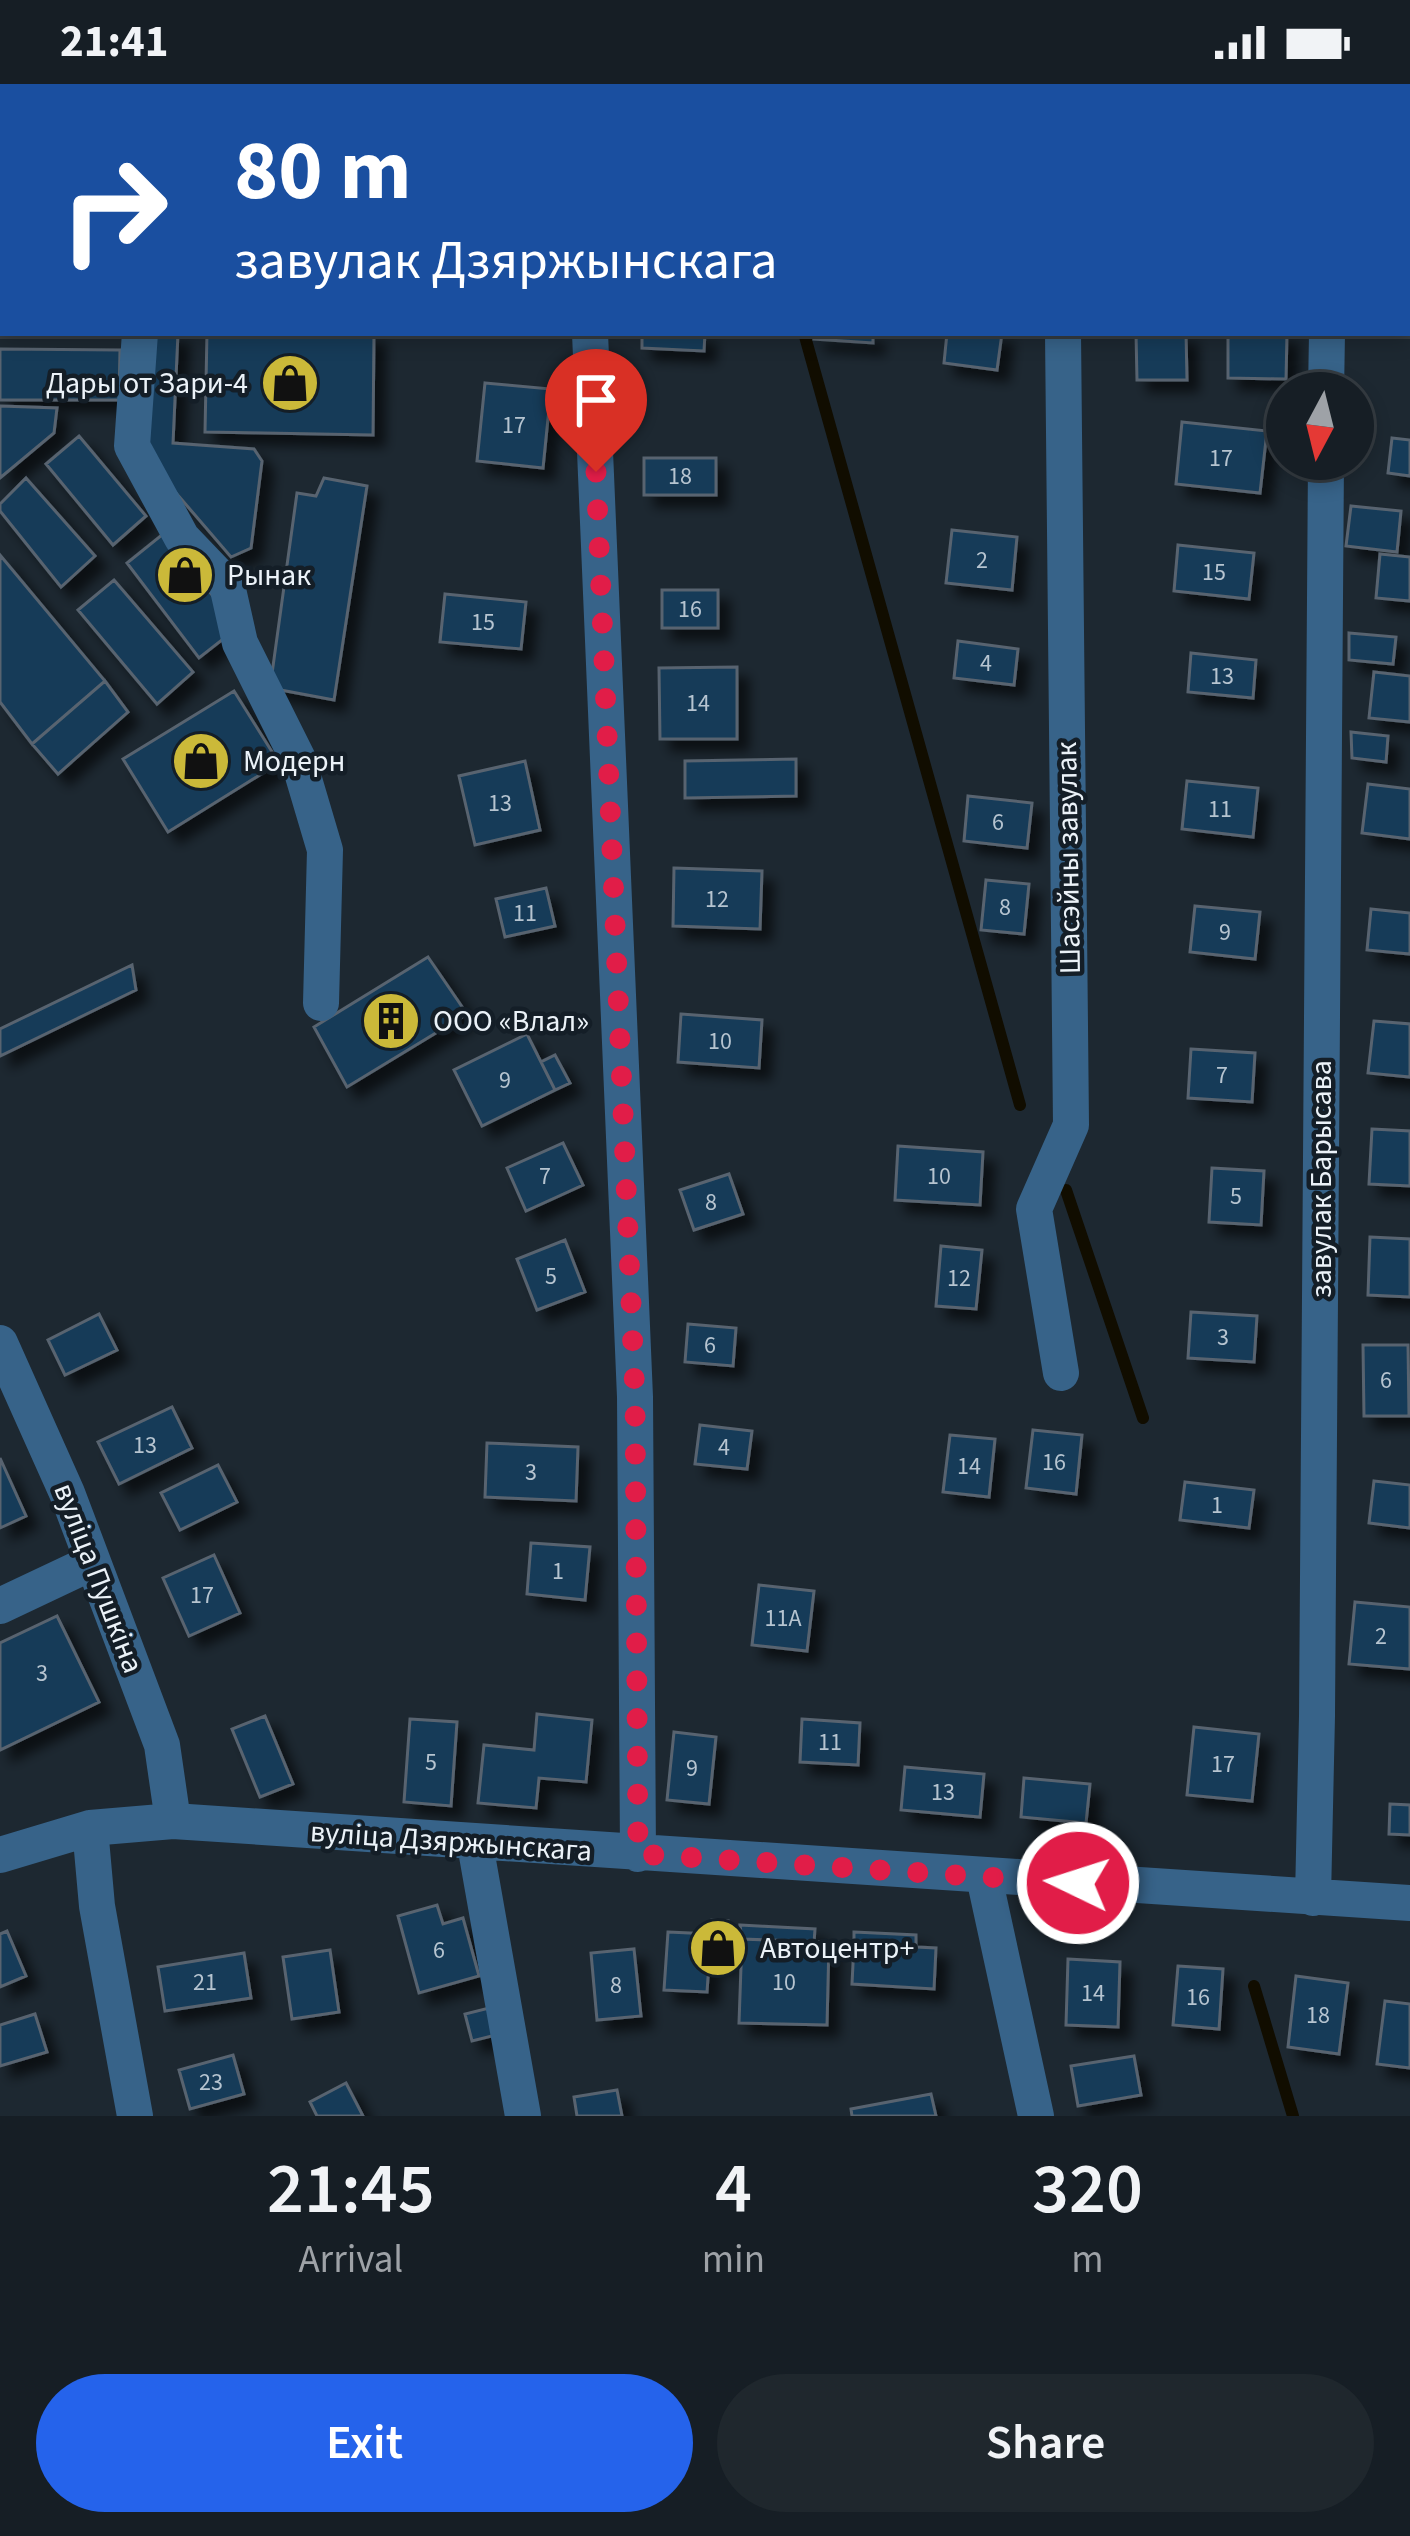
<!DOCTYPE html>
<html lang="en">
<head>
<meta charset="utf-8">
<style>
	body { margin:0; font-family:"Source Sans 3",sans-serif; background:#1f272d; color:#f1f3f6; height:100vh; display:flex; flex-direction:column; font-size:45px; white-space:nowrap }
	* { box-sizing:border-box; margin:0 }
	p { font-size:39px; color:#9ea2a7 }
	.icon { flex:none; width:66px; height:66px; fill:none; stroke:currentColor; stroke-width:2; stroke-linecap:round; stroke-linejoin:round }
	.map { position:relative; height:2032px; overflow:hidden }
	.side { display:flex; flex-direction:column; background:#161e25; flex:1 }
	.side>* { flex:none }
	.top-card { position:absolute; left:0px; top:0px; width:1410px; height:252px; box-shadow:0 6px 18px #0003,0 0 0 3px #353c42; background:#1a4fa0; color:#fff; overflow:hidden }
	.needle { width:78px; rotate:187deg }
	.controls { position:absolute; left:1266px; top:288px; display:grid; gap:24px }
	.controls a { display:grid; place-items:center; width:108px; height:108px; border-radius:50%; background:#161e25; box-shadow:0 6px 18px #0003,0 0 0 3px #353c42; font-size:60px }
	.pin { position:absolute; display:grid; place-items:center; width:102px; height:102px; color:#fff; margin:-123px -51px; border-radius:50% 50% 50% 0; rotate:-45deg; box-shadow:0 0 12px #0007 }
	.pin .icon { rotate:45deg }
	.me { position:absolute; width:132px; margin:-66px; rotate:274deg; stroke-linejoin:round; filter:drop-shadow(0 0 9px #0008) }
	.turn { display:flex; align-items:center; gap:42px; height:252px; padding:0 36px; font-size:54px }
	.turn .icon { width:156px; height:156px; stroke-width:2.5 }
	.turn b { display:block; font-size:84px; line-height:102px }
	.eta { display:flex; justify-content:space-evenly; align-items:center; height:204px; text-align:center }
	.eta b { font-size:72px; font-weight:600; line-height:84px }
	.button { display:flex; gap:24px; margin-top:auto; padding:24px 36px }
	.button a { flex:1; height:138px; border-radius:72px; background:#2563eb; color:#fff; font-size:48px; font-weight:600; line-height:138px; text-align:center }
	.button a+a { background:#1f272d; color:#f1f3f6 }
	.status { display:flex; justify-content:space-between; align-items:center; height:84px; padding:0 60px; background:#161e25; direction:ltr }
	.status svg { height:33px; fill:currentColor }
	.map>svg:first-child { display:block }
</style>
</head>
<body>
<div class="status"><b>21:41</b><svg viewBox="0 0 49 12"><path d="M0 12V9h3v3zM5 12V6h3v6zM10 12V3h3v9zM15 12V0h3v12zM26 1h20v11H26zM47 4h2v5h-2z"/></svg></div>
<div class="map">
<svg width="1410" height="2032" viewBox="0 0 1410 2032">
	<defs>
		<filter id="shadow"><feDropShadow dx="11" dy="11" stdDeviation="6" flood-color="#0009"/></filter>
	</defs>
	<rect width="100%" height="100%" fill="#1d2831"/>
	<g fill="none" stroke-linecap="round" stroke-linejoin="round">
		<path stroke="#110d00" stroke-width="12" d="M768,0L769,3
			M804,249L1020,1021
			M1066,1106L1143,1334
			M1254,1902L1293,2032"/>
	</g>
	<path fill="#153b59" stroke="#58646f" stroke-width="3" filter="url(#shadow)" d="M786,0H895L786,3Z
		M0,150H3V232H0Z
		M155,249H178L173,359L254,365L262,377L251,464L231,473L146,374Z
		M207,249H374L373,351L205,348Z
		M642,249H705L704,267L642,264Z
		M815,249H873V259L814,255Z
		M947,249H1002L997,286L944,279Z
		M1136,249H1186L1187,296H1137Z
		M1228,249H1287L1286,295L1228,294Z
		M0,265L120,266L119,316H0Z
		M485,299L551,305L543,384L477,377Z
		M0,322L57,324L54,349L0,394Z
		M1182,338L1267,347L1260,409L1176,400Z
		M79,352L146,432L113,461L46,380Z
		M1392,354L1410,356V392L1388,389Z
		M644,374H716V411H644Z
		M26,394L95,472L61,503L0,427V420Z
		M324,394L367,402L334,616L270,604L297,409L316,412Z
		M1351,422L1401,427L1397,468L1346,462Z
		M952,446L1017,453L1012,506L946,499Z
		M163,450L221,522L227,552L199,574L127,479Z
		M1178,461L1254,469L1249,515L1174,507Z
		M1380,470L1410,473V517L1376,514Z
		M0,471L105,597L32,660L0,618Z
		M114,496L193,588L157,620L78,526Z
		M662,506H718V544H662Z
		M445,510L526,518L521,565L440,558Z
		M1349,549L1396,553L1393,580L1349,576Z
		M958,557L1018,565L1014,601L954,594Z
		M1191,569L1256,576L1253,614L1188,608Z
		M737,583V655H660L659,584Z
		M1374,588L1410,592V638L1369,634Z
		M105,597L128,628L58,690L32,660Z
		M234,607L279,679L168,748L123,675Z
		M1351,648L1388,652L1386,678L1352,674Z
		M796,675V712L685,714V677Z
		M525,677L540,746L475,761L459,692Z
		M1187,697L1258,704L1253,753L1182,745Z
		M1368,700L1410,705V755L1362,749Z
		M968,712L1032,719L1027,764L964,757Z
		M674,784L762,787L760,845L673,842Z
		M986,796L1029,800L1024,850L981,846Z
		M546,804L555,842L505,853L496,815Z
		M1195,822L1260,828L1255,875L1190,868Z
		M1371,825L1410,829V870L1367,866Z
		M428,873L467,930L347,1003L314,943Z
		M132,881L136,906L0,972V945Z
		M681,930L762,936L759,984L678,978Z
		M1374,937L1410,940V993L1368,989Z
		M527,950L555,1006L482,1042L454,986Z
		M1191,965L1255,969L1252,1018L1188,1014Z
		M555,971L570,999L555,1006L541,978Z
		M1372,1045L1410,1047V1102L1369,1100Z
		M563,1059L583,1101L526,1127L507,1084Z
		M898,1062L983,1068L980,1121L895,1116Z
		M1212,1084L1264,1087L1261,1141L1209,1138Z
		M729,1090L743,1130L694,1146L680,1106Z
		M1370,1153L1410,1155V1213L1368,1211Z
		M565,1156L585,1208L537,1226L517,1175Z
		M941,1162L982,1166L976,1225L936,1222Z
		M1191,1228L1257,1232L1254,1278L1188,1274Z
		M99,1230L117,1266L65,1291L48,1256Z
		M688,1240L736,1244L733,1282L685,1278Z
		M1363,1261H1408L1409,1332H1364Z
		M172,1323L192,1364L119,1400L98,1358Z
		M700,1341L752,1347L747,1385L695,1380Z
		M1033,1346L1082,1351L1076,1410L1026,1404Z
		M950,1351L995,1355L989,1413L943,1408Z
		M487,1359L578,1363L576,1417L485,1413Z
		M0,1374L26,1432L0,1444Z
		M218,1381L237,1418L180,1446L161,1409Z
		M1374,1397L1410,1401V1444L1369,1439Z
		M1185,1398L1254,1406L1249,1444L1180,1436Z
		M531,1459L590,1463L585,1516L527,1510Z
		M214,1471L240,1529L189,1552L163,1494Z
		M759,1501L814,1507L807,1567L752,1561Z
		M1355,1518L1410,1523V1585L1349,1580Z
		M57,1532L99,1618L0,1666V1559Z
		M537,1630L592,1636L586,1698L539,1694L536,1724L478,1719L484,1661L534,1666Z
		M265,1632L293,1700L260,1713L232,1645Z
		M410,1635L457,1638L451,1722L404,1718Z
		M802,1635L860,1639L858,1681L800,1678Z
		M1194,1643L1259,1650L1252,1717L1187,1711Z
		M674,1648L716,1653L709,1720L667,1716Z
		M905,1683L984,1690L980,1733L901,1726Z
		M1024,1694L1090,1700L1086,1739L1021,1733Z
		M1390,1720L1410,1721V1751L1389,1750Z
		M437,1821L443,1840L463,1834L479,1892L419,1909L398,1832Z
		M712,1836L728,1837L726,1879L709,1877Z
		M740,1841L815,1845L814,1858L742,1855Z
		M7,1847L26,1892L0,1903V1850Z
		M668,1848L711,1850L707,1908L664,1906Z
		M854,1848L916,1851V1863L854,1860Z
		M742,1855L829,1858L827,1941L739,1939Z
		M854,1860L936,1864L934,1905L852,1900Z
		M634,1865L641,1932L597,1936L591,1869Z
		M330,1866L339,1928L292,1935L283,1873Z
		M244,1869L251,1914L165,1927L158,1883Z
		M1068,1875L1120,1878L1118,1943L1066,1941Z
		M1178,1882L1223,1885L1219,1945L1173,1941Z
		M1296,1892L1348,1899L1339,1970L1288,1963Z
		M1385,1917L1410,1920V1984L1377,1980Z
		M493,1923L500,1950L472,1957L465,1930Z
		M35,1930L47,1968L0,1982V1941Z
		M233,1971L244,2010L190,2025L179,1986Z
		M1134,1972L1141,2011L1078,2022L1071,1982Z
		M346,1999L363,2032H317L310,2018Z
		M617,2006L622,2032H577L574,2013Z
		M931,2010L936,2032H852L851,2025Z"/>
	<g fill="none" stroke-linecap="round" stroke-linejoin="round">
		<path stroke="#376389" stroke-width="36" d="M48,3V0
			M1291,3V0
			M140,249L132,362L182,454L227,501L240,559L298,675L325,766L321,919
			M590,249L635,1313L638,1770
			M1326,309L1327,249
			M0,1259L67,1409L162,1661L173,1737
			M1061,1289L1034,1125L1071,1041L1063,249
			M0,1522L93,1478
			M90,1744L97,1822L135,2032
			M475,1760L523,2032
			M0,1771L90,1744L173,1737L1410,1819
			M984,1793L1036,2032
			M1313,1814L1317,1632L1326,375"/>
		<path stroke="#379eec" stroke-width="36" d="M0,47H3
			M1407,133H1410"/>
	</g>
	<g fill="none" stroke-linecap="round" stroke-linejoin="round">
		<path stroke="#e11d48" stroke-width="21" stroke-dasharray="0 37.8" d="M596,388L635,1313L638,1770L1078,1799"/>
	</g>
	<defs>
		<symbol id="shop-disc" viewBox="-11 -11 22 22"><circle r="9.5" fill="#cbb939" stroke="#141e27"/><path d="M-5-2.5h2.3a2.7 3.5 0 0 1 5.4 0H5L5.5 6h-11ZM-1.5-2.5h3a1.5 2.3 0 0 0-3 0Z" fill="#111"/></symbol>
		<symbol id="building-disc" viewBox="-11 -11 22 22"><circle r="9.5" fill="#cbb939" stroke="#141e27"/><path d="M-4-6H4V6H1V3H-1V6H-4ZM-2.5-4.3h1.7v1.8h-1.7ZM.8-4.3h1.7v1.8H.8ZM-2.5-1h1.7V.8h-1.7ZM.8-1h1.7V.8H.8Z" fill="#111"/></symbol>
	</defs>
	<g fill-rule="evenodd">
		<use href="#shop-disc" x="257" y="266" width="66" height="66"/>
		<use href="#shop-disc" x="152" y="458" width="66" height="66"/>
		<use href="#shop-disc" x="168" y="644" width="66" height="66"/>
		<use href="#building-disc" x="358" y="904" width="66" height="66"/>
		<use href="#shop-disc" x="685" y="1831" width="66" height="66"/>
	</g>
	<g text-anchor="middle" stroke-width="9" stroke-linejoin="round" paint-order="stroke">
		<g font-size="24" fill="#b6c4d0">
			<text x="514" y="349">17</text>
			<text x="1221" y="382">17</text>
			<text x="680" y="400">18</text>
			<text x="982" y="484">2</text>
			<text x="1214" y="496">15</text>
			<text x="690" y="533">16</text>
			<text x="483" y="546">15</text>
			<text x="986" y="587">4</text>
			<text x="1222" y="600">13</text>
			<text x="698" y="627">14</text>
			<text x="500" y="727">13</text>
			<text x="1220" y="733">11</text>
			<text x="998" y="746">6</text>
			<text x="717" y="823">12</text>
			<text x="1005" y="831">8</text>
			<text x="525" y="837">11</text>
			<text x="1225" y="856">9</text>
			<text x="720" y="965">10</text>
			<text x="1222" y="999">7</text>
			<text x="505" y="1004">9</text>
			<text x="545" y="1100">7</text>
			<text x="939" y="1100">10</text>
			<text x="1236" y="1120">5</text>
			<text x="711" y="1126">8</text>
			<text x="551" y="1200">5</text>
			<text x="959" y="1202">12</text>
			<text x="1223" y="1261">3</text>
			<text x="710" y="1269">6</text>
			<text x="1386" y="1304">6</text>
			<text x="145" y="1369">13</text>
			<text x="724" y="1371">4</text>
			<text x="1054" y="1386">16</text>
			<text x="969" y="1390">14</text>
			<text x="531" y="1396">3</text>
			<text x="1217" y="1429">1</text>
			<text x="558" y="1495">1</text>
			<text x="202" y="1519">17</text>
			<text x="783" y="1542">11А</text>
			<text x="1381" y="1560">2</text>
			<text x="42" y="1597">3</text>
			<text x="830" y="1666">11</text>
			<text x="431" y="1686">5</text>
			<text x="1223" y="1688">17</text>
			<text x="692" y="1692">9</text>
			<text x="943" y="1716">13</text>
			<text x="439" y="1874">6</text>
			<text x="205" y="1906">21</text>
			<text x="784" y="1906">10</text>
			<text x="616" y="1909">8</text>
			<text x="1093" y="1917">14</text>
			<text x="1198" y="1921">16</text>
			<text x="1318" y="1939">18</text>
			<text x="211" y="2006">23</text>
		</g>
		<g font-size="30" fill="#ebf2f8" stroke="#141e27" text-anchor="start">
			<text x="248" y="309" text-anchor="end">Дары от Зари-4</text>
			<text x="227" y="501">Рынак</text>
			<text x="243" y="687">Модерн</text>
			<text x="433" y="947">ООО «Влал»</text>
			<text x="760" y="1874">Автоцентр+</text>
		</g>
		<g font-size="30" fill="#ebf2f8" stroke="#141e27">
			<text transform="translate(1068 774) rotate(-91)" y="10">Шасэйны завулак</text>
			<text transform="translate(1321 1095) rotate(-90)" y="10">завулак Барысава</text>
			<text transform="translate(99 1494) rotate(69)" y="10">вуліца Пушкіна</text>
			<text transform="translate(451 1757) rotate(4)" y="10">вуліца Дзяржынскага</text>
		</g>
	</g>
</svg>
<div class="controls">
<a><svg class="needle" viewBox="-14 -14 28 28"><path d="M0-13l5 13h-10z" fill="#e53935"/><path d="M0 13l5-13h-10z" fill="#9ea2a7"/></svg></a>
</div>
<div class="pin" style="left:596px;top:388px;background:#d93025"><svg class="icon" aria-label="arrive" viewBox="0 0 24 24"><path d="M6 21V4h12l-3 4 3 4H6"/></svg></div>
<svg class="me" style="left:1078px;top:1799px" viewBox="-20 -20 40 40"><circle r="17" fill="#e11d48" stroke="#fff" stroke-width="3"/><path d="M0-11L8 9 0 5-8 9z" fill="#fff"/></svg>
<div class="top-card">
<div class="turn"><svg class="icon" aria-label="right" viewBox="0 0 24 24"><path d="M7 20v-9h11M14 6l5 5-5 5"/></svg><div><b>80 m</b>завулак Дзяржынскага</div></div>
</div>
</div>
<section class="side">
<div class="eta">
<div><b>21:45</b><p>Arrival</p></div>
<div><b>4</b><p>min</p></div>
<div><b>320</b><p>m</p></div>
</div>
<div class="button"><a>Exit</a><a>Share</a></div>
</section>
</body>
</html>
